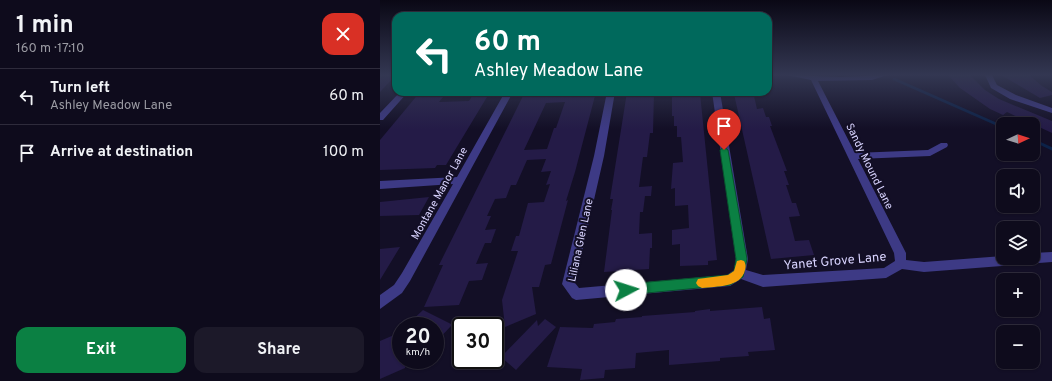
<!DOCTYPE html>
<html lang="en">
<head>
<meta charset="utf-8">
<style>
	body { margin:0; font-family:Overpass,sans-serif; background:#1c1929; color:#f1f3f6; height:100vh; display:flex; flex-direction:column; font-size:15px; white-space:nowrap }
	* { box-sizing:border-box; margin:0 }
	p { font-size:13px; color:#9b9ba3 }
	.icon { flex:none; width:22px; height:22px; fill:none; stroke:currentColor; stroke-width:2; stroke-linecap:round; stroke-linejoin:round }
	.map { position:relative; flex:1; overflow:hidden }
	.sheet { display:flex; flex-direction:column; background:#0e0b1c; width:380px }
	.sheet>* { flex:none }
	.guide { position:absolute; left:12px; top:12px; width:380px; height:84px; border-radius:12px; box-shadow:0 1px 3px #0004,0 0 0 1px #2e2b3b; background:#00695c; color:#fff; overflow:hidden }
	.needle { width:26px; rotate:86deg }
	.buttons { position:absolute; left:616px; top:117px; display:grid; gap:8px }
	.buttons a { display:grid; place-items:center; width:44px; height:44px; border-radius:8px; background:#0e0b1c; box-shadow:0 1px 3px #0004,0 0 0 1px #2e2b3b; font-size:20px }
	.speed { position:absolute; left:12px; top:317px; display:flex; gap:8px; font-size:20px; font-weight:700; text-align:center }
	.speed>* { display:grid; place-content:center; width:52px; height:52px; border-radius:50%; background:#0e0b1c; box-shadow:0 1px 3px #0004,0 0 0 1px #2e2b3b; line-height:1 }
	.speed small { font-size:10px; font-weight:400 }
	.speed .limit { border:2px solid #111; border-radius:6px; background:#fff; color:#111 }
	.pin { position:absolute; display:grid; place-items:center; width:34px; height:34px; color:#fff; margin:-41px -17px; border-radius:50% 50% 50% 0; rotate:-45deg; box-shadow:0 0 4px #0007 }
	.pin .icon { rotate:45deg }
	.me { position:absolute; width:44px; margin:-22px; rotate:85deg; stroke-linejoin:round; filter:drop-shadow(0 0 3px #0008) }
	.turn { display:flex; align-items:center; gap:14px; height:84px; padding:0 16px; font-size:18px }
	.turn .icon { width:52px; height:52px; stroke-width:2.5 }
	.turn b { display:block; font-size:28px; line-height:34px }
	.round { display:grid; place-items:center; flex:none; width:42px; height:42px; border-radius:12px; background:#1c1929 }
	.head { display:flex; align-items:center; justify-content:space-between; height:68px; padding:0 16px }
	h1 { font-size:24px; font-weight:700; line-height:30px }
	.cta { display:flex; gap:8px; margin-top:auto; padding:8px 16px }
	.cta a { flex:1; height:46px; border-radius:12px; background:#0b8043; color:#fff; font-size:16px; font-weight:700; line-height:46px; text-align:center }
	.cta a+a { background:#1c1929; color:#f1f3f6 }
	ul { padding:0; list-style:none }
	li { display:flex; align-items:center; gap:12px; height:56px; padding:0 16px; border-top:1px solid #2e2b3b }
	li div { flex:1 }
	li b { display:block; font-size:15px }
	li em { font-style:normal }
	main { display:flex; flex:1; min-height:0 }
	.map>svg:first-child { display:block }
</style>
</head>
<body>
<main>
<section class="sheet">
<div class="head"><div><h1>1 min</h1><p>160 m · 17:10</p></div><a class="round" style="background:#d93025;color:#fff"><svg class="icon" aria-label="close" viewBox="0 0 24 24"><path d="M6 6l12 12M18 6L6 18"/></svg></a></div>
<ul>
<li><svg class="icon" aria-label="left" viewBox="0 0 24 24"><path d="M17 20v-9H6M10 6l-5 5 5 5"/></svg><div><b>Turn left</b><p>Ashley Meadow Lane</p></div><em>60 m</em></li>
<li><svg class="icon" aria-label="arrive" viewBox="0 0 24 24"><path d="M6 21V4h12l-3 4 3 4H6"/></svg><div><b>Arrive at destination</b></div><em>100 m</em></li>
</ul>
<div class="cta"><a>Exit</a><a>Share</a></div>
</section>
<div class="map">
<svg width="672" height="381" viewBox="0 0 672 381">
	<rect width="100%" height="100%" fill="#130f26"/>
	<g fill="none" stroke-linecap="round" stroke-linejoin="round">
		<path stroke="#0c2248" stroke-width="3" d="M514,79L623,127
			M653,140L672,149"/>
	</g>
	<path fill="#241b47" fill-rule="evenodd" d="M0,75H16L0,92Z
		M568,75H590L605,90L619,99L672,121V133L627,112L623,115L610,109L580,88Z
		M621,75H649L662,86L672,92V95L660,98Z
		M40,92H67L59,102L89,101L94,93L110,92L66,165H57L55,168L0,170V140Z
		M145,92H216L195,172L186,201L188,200L171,264L165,265L159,287H152L156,314L125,327L122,300L138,251H131L136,236H139L148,203L164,202L170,184L166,185L171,171L161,172L166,159L147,160L136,185H131L126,198L115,199L107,216H111L105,230L116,229L111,243H105L96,264L108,263L102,280L89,281L79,305L44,307L63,265H59ZM185,102L176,128H174L167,149L144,150L166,103Z
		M247,92H274L273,133H270L267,157H263L259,187L272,186L271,196H265L263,212H260L259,234L272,233V248H270L269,269L224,272L232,210H231L233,199H230Z
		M295,92L320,93L337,260L328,261V265L300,266V244L292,245V230L309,228L308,205L295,206V188L291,189L293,163L303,162L301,137H297V126H294V116H292V93Z
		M373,92L377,109L383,108L386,117H389L392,126H390L407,171H404L409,185H406L412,203H416L420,216L409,217L415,241L429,240L434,255L391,259L354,94H358V93Z
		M49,197L39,215L0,216V202Z
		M20,247L0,280V249Z
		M382,307L384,319L390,318L395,350L368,352L369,356L340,358V361L289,365V350L256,353L255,368L225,370L224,378L200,380L202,369L167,367L180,327L213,328L214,324L235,322L236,319L262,317V316L315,312V311L330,309V311Z
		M43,310L75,326H71L55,343V326H26Z
		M165,319L176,327L136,370L121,357L157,320L158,326Z
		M21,332V360H25V368L0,379V341Z"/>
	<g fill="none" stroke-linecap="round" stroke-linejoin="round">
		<path fill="#3d3a85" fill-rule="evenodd" d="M407,75L461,77L507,75L492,80L438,81L475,153L548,150L561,143H567L568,145L567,147L550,156L478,159L526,253V260L544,262L623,256V258H653V253L672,252V262L544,272L522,269L506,278L383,287L361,279L350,286L196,300L192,298L182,284L214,156L227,92H235L224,156L195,283L199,288L347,275L354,270L356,259L332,92H340L368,259L366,270L383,275L504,268L515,261L514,253L431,80Z
			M605,75H612L617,85L636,95L672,108V113L630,99L611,88Z
			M20,92H28L3,120H0V113Z
			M125,92H133L30,281L22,293L0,309V295L14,285L22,273L73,184L0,189V181L77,177Z"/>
	</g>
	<linearGradient id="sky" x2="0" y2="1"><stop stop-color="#0a0815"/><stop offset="0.58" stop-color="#333752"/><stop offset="1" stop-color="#333752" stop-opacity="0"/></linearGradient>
	<rect width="672" height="129" fill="url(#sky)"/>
	<path fill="#0b8043" stroke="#07532c" d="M344,147L348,150L367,259L363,277L350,285L246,295L241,293L240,290L241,286L246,284L348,275L354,271L356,259L340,150Z"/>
	<path fill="#f59e0b" d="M361,260L364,261C366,265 366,266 365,270C361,288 336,286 322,288L318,286L316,283L318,279L348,275L354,271L357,261Z"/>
	<g text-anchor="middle" stroke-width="4" stroke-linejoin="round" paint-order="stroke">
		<g font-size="11" fill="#d9d4ff" stroke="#130f26">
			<text transform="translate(490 166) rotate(64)" y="4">Sandy Mound Lane</text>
			<text transform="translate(59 193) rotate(-61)" y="4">Montane Manor Lane</text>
			<text transform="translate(200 240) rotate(-78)" y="4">Liliana Glen Lane</text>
		</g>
		<g font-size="13" fill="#d9d4ff" stroke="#130f26">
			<text transform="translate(455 260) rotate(-5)" y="5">Yanet Grove Lane</text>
		</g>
	</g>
</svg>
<div class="buttons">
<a><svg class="needle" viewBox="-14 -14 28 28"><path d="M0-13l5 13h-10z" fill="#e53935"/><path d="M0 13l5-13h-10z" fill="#9b9ba3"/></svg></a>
<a><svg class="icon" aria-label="sound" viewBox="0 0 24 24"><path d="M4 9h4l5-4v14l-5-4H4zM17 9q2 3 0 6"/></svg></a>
<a><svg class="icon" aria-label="layers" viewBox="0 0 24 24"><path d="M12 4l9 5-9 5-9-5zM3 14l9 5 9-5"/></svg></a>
<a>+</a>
<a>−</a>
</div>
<div class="speed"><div>20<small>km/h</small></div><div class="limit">30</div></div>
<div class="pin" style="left:344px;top:150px;background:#d93025"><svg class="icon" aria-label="arrive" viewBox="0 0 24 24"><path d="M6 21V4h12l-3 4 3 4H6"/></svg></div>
<svg class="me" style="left:246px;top:290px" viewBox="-20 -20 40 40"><circle r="19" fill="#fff"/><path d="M0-13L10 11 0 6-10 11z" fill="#0b8043"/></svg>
<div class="guide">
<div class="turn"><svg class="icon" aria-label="left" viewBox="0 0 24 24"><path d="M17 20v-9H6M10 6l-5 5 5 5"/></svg><div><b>60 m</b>Ashley Meadow Lane</div></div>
</div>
</div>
</main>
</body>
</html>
